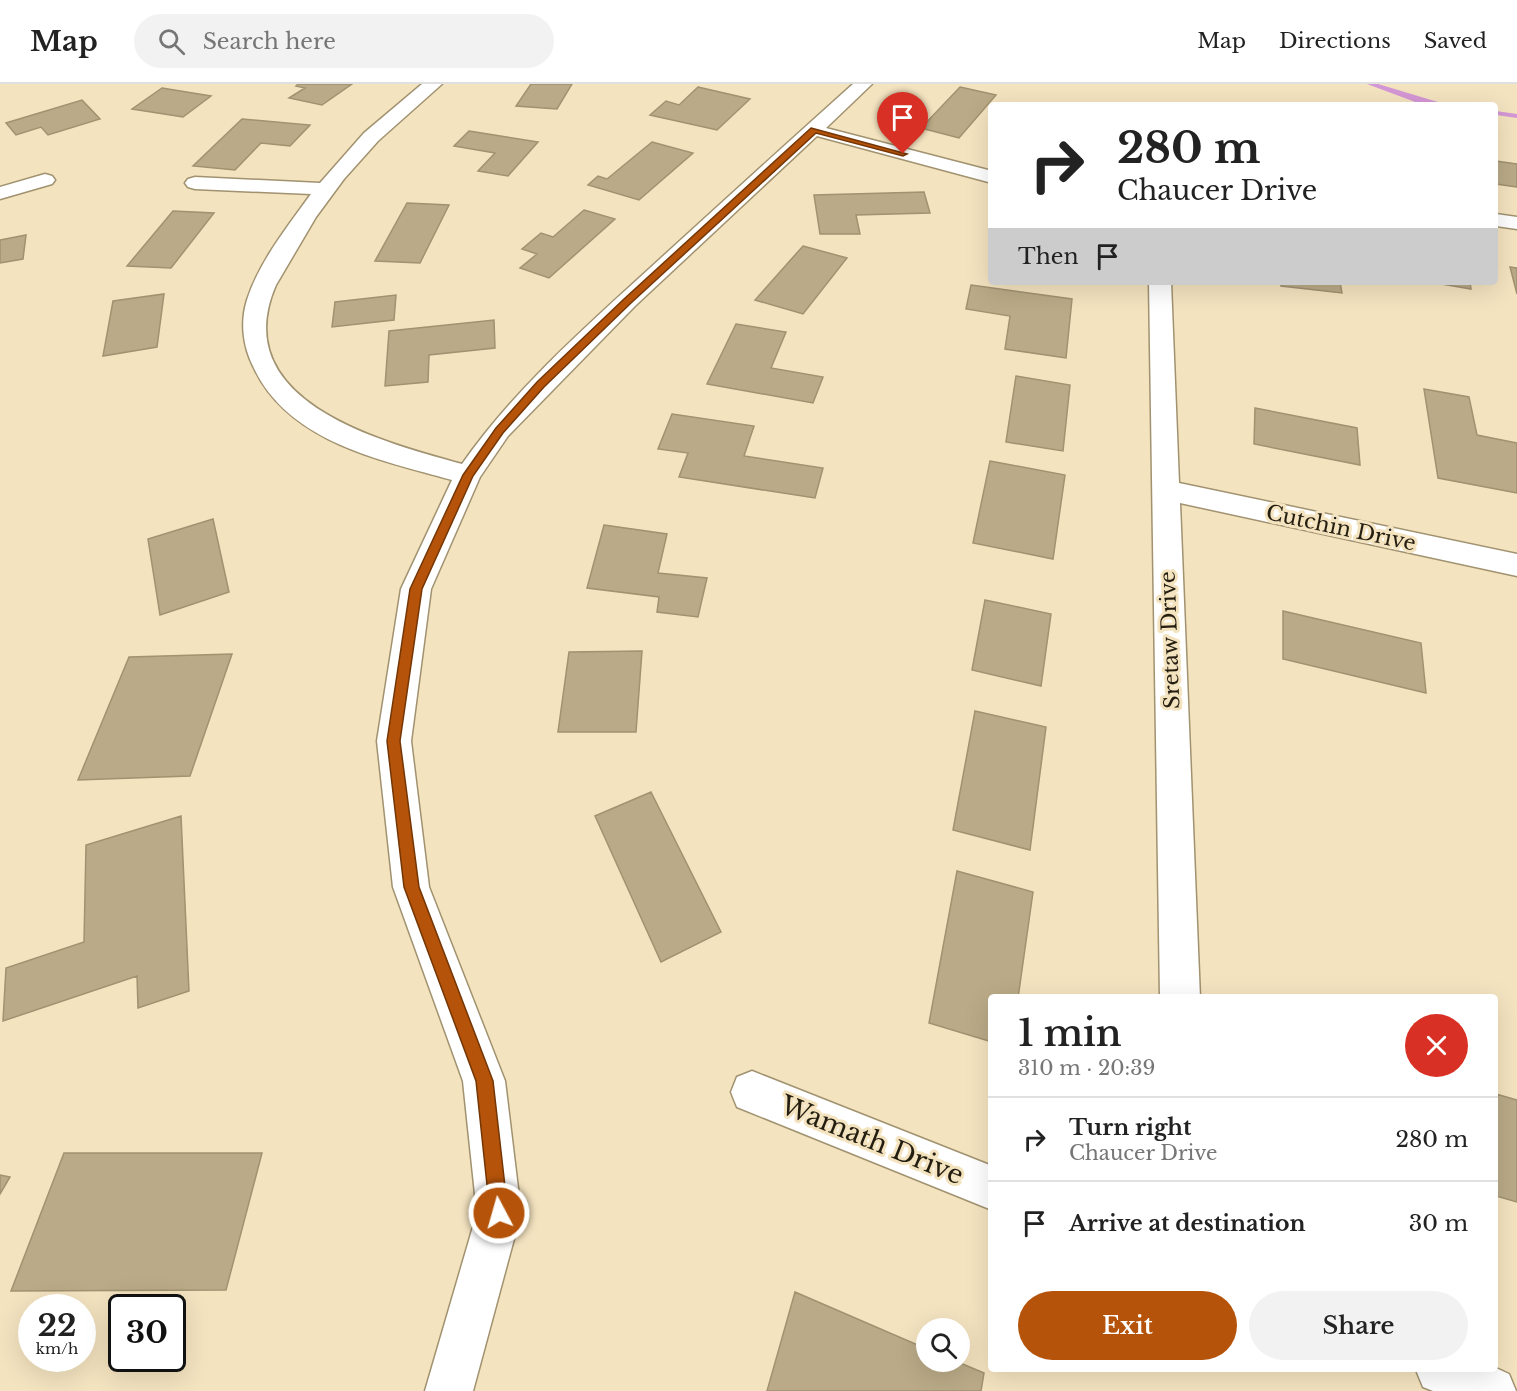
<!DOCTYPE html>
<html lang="en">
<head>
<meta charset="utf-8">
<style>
	body { margin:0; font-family:"Libre Baskerville",serif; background:#f2f2f2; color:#222; height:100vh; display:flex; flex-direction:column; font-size:22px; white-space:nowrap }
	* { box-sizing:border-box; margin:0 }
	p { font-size:20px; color:#767676 }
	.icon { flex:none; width:33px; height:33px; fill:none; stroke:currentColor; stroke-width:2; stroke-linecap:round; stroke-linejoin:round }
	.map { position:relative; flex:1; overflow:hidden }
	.drawer { position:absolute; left:988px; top:910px; width:510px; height:378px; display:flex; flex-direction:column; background:#fff; border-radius:6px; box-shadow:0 6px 24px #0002 }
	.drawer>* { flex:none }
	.top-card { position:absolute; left:988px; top:18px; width:510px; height:183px; border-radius:6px; box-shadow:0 6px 24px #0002; background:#fff; color:#222; overflow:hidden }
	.tools { position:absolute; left:916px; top:1234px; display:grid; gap:12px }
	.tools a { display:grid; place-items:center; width:54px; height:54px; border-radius:50%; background:#fff; box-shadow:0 6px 24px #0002; font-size:30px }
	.speed { position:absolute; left:18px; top:1210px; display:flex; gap:12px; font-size:30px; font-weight:700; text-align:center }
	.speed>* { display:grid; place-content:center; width:78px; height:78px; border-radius:50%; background:#fff; box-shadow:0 6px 24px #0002; line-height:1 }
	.speed small { font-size:15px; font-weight:400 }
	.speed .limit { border:3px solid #111; border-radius:9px; background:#fff; color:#111 }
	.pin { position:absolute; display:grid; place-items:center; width:51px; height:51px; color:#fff; margin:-62px -26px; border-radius:50% 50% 50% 0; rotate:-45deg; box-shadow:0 0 6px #0007 }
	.pin .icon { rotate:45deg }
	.me { position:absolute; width:66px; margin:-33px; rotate:354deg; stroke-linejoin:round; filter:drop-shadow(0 0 4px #0008) }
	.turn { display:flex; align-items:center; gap:21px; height:126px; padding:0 30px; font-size:27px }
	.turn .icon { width:78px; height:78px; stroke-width:2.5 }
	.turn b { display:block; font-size:42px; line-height:51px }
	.then { display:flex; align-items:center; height:57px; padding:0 30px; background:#0003; gap:12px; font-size:22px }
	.round { display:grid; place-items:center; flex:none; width:63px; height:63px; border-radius:32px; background:#f2f2f2 }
	.overview { display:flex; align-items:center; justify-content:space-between; height:102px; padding:0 30px }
	h1 { font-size:36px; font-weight:600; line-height:45px }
	.action { display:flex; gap:12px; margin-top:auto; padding:12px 30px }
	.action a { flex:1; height:69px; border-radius:36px; background:#b45309; color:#fff; font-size:24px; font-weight:600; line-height:69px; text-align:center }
	.action a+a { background:#f2f2f2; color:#222 }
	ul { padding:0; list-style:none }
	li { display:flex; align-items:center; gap:18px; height:84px; padding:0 30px; border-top:2px solid #e0e0e0 }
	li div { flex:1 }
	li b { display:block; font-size:22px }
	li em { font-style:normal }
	header { display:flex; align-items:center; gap:36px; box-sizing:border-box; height:84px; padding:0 30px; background:#fff; border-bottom:2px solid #e0e0e0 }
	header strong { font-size:28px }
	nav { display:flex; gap:33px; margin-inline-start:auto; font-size:21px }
	.search { width:420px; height:54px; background:#f2f2f2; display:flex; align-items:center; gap:15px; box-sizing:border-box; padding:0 21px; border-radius:33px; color:#767676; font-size:22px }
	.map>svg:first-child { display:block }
</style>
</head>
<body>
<header>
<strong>Map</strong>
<div class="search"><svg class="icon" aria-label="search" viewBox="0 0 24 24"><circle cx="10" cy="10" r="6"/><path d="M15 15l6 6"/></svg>Search here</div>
<nav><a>Map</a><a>Directions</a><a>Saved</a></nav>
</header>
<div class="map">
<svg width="1517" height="1307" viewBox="0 0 1517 1307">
	<rect width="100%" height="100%" fill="#f4e3bf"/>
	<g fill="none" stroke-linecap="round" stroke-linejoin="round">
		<path fill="#d497d5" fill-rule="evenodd" d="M1367,0H1378L1448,21L1418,19Z
			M1496,27L1517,30V34L1496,31Z"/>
	</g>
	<path fill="#baaa87" stroke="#a19270" stroke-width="1.5" d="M298,0H352L322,21L289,14L305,4L296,2Z
		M531,0H572L557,25L516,22Z
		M698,3L750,15L717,46L650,31L666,17L679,21Z
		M960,3L996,11L959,54L921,44Z
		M162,4L211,12L183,33L132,25Z
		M82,16L100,35L48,51L41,43L16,51L6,39Z
		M242,35L310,41L290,62L261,59L235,86L193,82Z
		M469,47L538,58L508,92L478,87L495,69L454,62Z
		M652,58L693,69L639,116L588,101L598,92L607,95Z
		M1496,77L1517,80V103L1496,100Z
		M924,108L930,129L856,131L860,150H820L814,111Z
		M407,119L449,121L420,179L375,177Z
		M584,126L615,135L549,194L520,184L537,170L522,165L541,149L553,153Z
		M173,127L214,129L171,184L127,182Z
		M26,151L23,175L0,179V156Z
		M803,162L847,174L803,230L755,216Z
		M1510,183L1517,184V210Z
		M1281,198H1340L1342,209L1281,202Z
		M1430,198H1470L1471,205Z
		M971,201L1072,215L1066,274L1005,265L1010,232L966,225Z
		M164,210L157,263L103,272L113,217Z
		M396,211L394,236L332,243L335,218Z
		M494,236L495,264L429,271L428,298L385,302L389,247Z
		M736,240L786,248L771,284L823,293L813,319L707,300Z
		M1016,292L1070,301L1063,367L1006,358Z
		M1424,305L1469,313L1477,351L1517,359V409L1438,394Z
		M1255,324L1357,344L1360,381L1254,360Z
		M672,330L754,342L744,372L823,384L815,414L679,393L688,369L658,365Z
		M990,377L1065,391L1053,475L973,459Z
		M213,435L229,508L160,531L148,455Z
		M604,441L667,450L658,489L707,494L698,533L657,528L659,513L587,504Z
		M985,516L1051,530L1041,602L972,586Z
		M1283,527L1421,559L1426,609L1283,575Z
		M642,567L636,648H558L569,568Z
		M232,570L190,692L78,696L129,573Z
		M975,627L1046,643L1030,766L953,746Z
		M651,708L721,848L661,878L595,732Z
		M181,732L189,907L138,924L137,892L3,937L6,884L84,858L86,761Z
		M957,787L1033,808L1018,914H992V958L929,939Z
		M1496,1010L1517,1016V1118L1496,1112Z
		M64,1069H262L226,1206L11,1207Z
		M0,1091L10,1093L0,1110Z
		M795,1208L927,1265V1278H958L984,1289L981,1307H767Z"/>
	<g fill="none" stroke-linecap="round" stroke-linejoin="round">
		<defs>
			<path id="minor" d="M422,0H442L378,57L344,95L316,133L276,201C225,318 383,358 462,380C514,306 583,245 650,184C718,122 785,61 853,0H872L826,44L992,87V99L817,52L635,222L508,352L480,393L431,505L411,657L429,803L505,997L521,1129L473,1307H425L477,1129L463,997L393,803L377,657L401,505L452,396C381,376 287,358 253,282C243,262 240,238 247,216C259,178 288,142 311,110L195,105L188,103L185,99L188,95L195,93L320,99L364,49Z
				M45,90L52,92L55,96L52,100L0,115V103Z
				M1496,130L1517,133V145L1496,142Z
				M1149,198H1171L1179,399L1517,470V492L1180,419L1200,914H1160Z
				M752,987L992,1082V1126L737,1023L731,1008L737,993Z
				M1496,1284L1509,1290L1516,1307H1433L1423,1303L1416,1286Z"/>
		</defs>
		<use href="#minor" stroke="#a19270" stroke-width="3"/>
		<use href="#minor" fill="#fff" fill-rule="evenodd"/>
	</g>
	<path fill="#b45309" stroke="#753606" stroke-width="1.5" d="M811,44L907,70L903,72L816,49L631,219L544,303L503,349L473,392L422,505L400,657L419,803L493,997L508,1129L505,1136L499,1138L492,1136L490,1129L476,997L404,803L387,657L410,505L463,391L496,344L537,298L624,215Z"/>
	<g text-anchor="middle" stroke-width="6" stroke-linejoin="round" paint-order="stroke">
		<g font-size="21" fill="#241e11" stroke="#f4e3bf">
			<text transform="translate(1341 444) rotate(12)" y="7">Cutchin Drive</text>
			<text transform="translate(1170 556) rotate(-92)" y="7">Sretaw Drive</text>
		</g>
		<g font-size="26" fill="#241e11" stroke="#f4e3bf">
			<text transform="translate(872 1056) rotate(22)" y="9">Wamath Drive</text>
		</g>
	</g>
</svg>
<div class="tools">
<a><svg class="icon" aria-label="search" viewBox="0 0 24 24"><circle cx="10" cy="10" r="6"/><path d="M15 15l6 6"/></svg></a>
</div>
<div class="speed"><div>22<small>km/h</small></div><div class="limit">30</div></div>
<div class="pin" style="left:903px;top:70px;background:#d93025"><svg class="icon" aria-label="arrive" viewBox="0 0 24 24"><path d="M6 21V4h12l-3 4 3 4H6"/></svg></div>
<svg class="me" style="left:499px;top:1129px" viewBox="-20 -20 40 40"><circle r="17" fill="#b45309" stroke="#fff" stroke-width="3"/><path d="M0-11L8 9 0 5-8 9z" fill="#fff"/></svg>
<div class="top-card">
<div class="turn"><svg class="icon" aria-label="right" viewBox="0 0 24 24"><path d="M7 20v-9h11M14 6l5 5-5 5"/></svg><div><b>280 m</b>Chaucer Drive</div></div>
<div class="then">Then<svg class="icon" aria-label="arrive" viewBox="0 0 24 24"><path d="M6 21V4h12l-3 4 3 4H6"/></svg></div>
</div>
<section class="drawer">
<div class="overview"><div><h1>1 min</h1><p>310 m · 20:39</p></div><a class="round" style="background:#d93025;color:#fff"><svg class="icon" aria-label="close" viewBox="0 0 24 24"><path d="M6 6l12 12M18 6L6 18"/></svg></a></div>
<ul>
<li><svg class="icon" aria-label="right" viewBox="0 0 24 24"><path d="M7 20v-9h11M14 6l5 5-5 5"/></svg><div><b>Turn right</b><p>Chaucer Drive</p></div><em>280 m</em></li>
<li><svg class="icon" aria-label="arrive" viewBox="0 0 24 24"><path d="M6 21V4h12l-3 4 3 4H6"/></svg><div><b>Arrive at destination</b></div><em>30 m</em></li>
</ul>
<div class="action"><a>Exit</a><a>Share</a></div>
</section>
</div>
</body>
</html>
